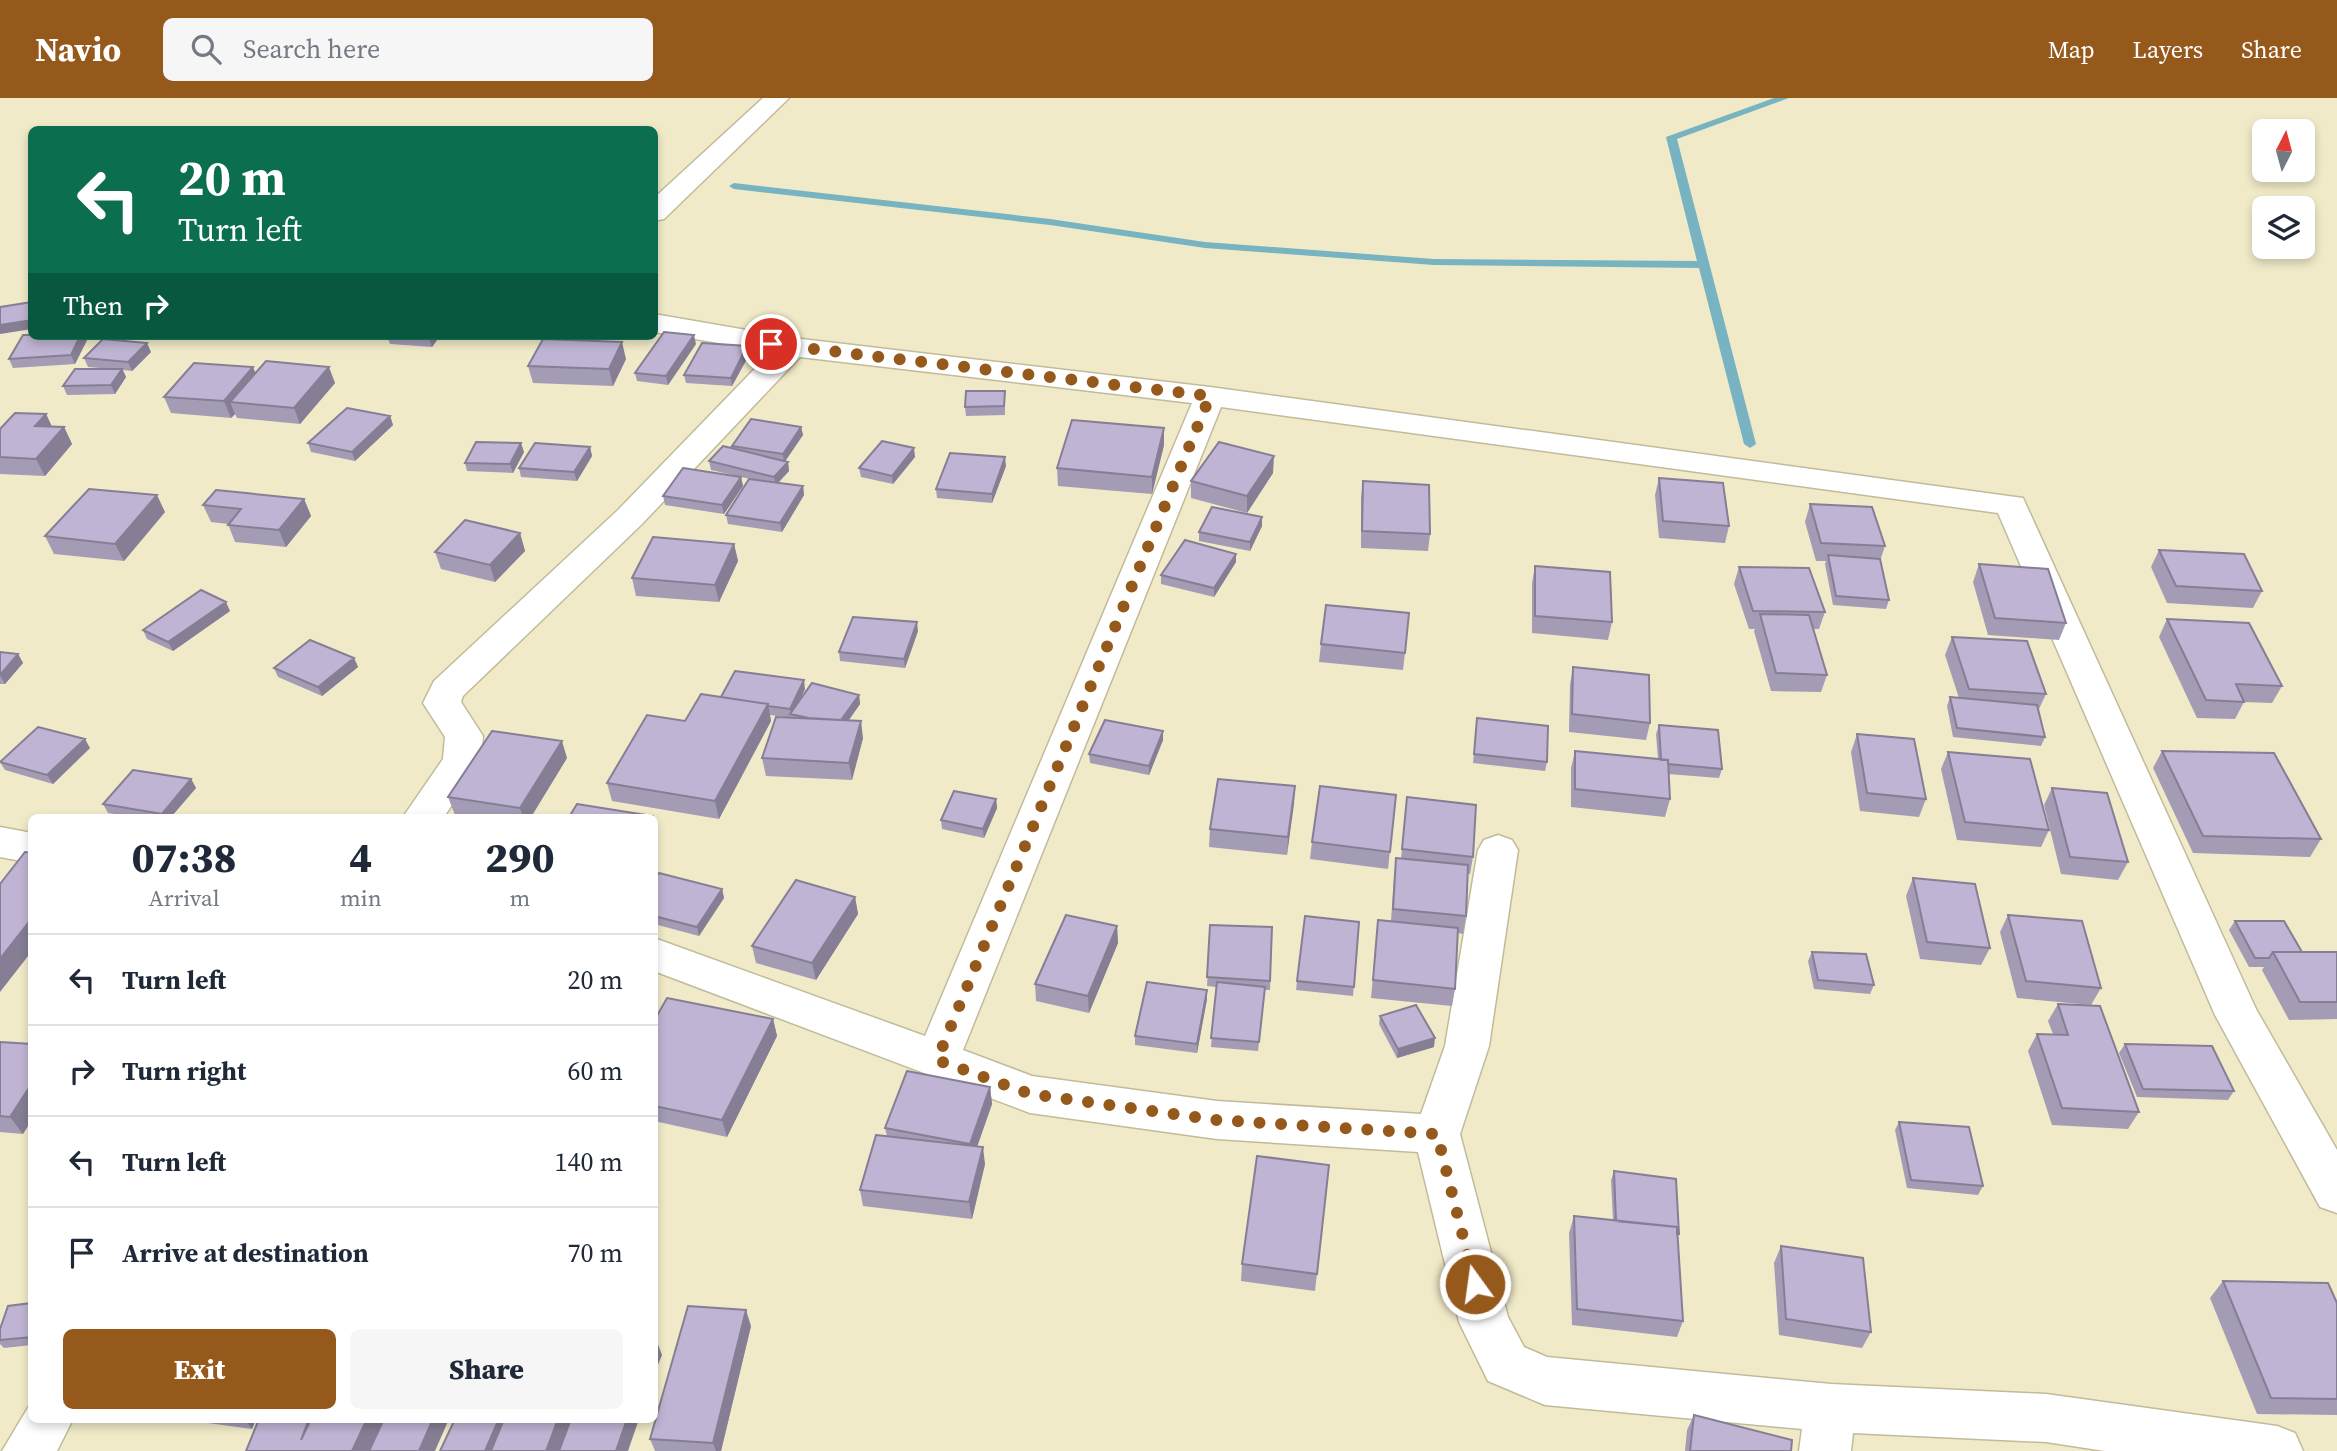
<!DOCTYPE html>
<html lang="en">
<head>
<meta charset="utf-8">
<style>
	body { margin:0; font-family:"Source Serif 4",serif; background:#f6f6f7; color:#1f2937; height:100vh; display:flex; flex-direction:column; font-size:26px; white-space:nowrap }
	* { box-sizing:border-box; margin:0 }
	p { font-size:23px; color:#747a83 }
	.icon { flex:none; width:38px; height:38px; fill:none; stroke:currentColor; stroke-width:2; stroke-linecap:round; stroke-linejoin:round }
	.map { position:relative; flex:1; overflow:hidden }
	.drawer { position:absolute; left:28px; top:716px; width:630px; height:609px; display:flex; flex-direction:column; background:#fff; border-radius:10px; box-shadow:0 4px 10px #0003 }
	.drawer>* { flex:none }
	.hud { position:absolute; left:28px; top:28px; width:630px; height:214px; border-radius:10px; box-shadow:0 4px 10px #0003; background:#0b6e4f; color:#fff; overflow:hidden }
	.needle { width:46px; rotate:6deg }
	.fabs { position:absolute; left:2252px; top:21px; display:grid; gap:14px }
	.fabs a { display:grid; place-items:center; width:63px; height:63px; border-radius:10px; background:#fff; box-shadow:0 4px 10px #0003; font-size:35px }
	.pin { position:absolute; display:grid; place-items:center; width:60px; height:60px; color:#fff; margin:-30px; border:4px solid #fff; border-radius:50%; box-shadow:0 2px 7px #0007 }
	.me { position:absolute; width:77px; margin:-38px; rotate:346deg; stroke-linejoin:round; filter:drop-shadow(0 0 5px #0008) }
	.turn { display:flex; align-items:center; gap:24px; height:147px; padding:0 35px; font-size:32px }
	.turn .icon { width:91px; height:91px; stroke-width:2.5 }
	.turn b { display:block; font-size:49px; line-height:60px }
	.then { display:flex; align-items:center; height:66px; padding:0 35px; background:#0003; gap:14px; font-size:26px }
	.eta { display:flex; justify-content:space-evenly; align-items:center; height:119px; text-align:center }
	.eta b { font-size:42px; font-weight:800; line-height:49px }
	.cta { display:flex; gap:14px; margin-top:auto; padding:14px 35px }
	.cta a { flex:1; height:80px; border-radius:10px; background:#96591c; color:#fff; font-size:28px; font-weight:800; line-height:80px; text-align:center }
	.cta a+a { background:#f6f6f7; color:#1f2937 }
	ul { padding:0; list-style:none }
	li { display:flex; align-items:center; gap:21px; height:91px; padding:0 35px; border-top:2px solid #e0e1e3 }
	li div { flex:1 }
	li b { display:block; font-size:26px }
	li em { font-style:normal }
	header { display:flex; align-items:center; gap:42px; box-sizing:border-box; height:98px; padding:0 35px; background:#96591c; color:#fff }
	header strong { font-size:33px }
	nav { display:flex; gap:38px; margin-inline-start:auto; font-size:24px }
	.search { width:490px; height:63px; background:#f6f6f7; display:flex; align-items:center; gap:18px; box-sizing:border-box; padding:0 24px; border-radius:10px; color:#747a83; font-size:26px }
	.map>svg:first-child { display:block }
</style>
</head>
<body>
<header>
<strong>Navio</strong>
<div class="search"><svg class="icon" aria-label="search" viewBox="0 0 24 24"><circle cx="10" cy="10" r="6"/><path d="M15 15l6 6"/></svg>Search here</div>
<nav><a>Map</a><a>Layers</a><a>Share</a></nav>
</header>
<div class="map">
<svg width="2337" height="1353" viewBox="0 0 2337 1353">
	<rect width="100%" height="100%" fill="#f0eac8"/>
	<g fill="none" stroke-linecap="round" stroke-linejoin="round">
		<path fill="#77b3c0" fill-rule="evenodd" d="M1774,0H1789L1677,41L1756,346L1750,350L1744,346L1699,170L1434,167L1205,150L1050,127L734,91L729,88L734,85L1050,121L1205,144L1434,161L1697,163L1666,39Z"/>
		<defs>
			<path id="minor" d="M763,0H789L664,121L654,123V100Z
				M654,216L793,240L1210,289L2023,400L2256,911L2337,1052V1115L2320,1109L2215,917L1998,415L1221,309L963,952L1032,978L1217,1003L1421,1016L1445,948L1478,752L1484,742L1498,737L1512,742L1518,752L1489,948L1460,1036L1508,1219L1524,1249L1547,1259L1831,1286L2046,1296L2277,1328L2295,1335L2303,1353H2105L2046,1344L1853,1335L1851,1353H1799L1802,1331L1545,1307L1488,1283L1459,1224L1418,1054L1217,1041L1030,1015L654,873V840L925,938L1192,305L800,259L642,426L463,598L461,604L483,638L481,663L444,719H403L443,661L445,639L423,605L434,583L618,412L771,254L654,234Z
				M0,729L32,735V765L0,759Z
				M32,1303V1321H73L57,1353H2Z"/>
		</defs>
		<use href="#minor" stroke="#c1bb9a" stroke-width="3"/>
		<use href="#minor" fill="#fff" fill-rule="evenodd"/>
	</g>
	<path fill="#a49bb5" d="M32,238H85L87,242L75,266L13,270L9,261Z
		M155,238H200L196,242Z
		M367,238H440L432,249L390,246L388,240Z
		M696,246L668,287L637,283L635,275Z
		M151,254L132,273L123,272L126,279L115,296L67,297L63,288L111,271L88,269L84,260Z
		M749,257L732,288L686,285L684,277Z
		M626,261L613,288L533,285L528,268Z
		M253,269L255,275L335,285L300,326L237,320L235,316L231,320L171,315L164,299Z
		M1005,293V317L966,318L965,309Z
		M46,316L52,329H64L72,346L45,378L0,376V331Z
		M390,318L393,327L355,363L311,354L308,345Z
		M801,329L803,337L785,363L788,364L789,373L778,385L803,388L804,397L782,434L728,426L726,417L750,381L711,372L709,363L732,350V348Z
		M1164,347L1152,396L1058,388L1057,370Z
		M590,349L592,358L577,383L521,379L519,370Z
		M524,354L513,375L467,373L465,365Z
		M915,359L893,386L861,379L859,370Z
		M1006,368L992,405L937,400L936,391Z
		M1273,375L1247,415L1191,400V383Z
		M741,379L743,388L724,416L665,407L663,398Z
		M1659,380L1729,428L1725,445L1659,440L1655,397Z
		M1363,383L1430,436L1428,453L1361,450V400Z
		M304,401L311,418L286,449L235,444L228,426L211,424L203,407Z
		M1810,406L1885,448L1880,463L1889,502L1886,511L1833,507L1825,466L1826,463H1816L1805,424Z
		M165,414L124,463L54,456L45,438Z
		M1262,428L1250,453L1199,443V434Z
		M520,435L525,453L495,484L441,471L435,454Z
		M734,446L738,463L719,504L636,498L632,480Z
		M2159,452L2262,493L2253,510L2167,505L2151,469Z
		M1236,464L1214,499L1161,486V477Z
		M1979,466L2066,525L2059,542L1988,537L1973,484Z
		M1535,468L1612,524L1608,542L1532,535V485Z
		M1739,469L1825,514L1819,531H1813L1827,577L1821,594L1771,593L1754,533L1755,531H1749L1734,486Z
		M230,513L173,553L147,541L143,532Z
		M2167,521L2282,588L2272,605L2244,604L2235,621L2197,620L2159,539Z
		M918,533L905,570L840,563L839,554Z
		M1952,539L2046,596L2038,613L2045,639L2041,648L1953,639L1947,608L1950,599L1959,600L1945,557Z
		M1321,546L1405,555L1403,572L1319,564Z
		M0,554L18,556L23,565L5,586H0Z
		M354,560L358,569L322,598L278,579L274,570Z
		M1573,569L1650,625L1646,642L1569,634L1570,587Z
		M805,591L800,602L859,597L860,606L849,622L863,640L852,682L766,678L762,660L785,619L770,617L771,623L719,721L612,703L607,685L685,623L721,599Z
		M1477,620L1547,664L1545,673L1473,665Z
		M1659,627L1722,671L1719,680L1668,676L1670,701L1665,719L1571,709V670L1575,653L1658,661L1656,636Z
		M1163,633V642L1149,677L1090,665L1089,656Z
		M1857,636L1926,701L1919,719L1860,713L1851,654Z
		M90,650L53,686L5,672L0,664V663Z
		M2162,653L2321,741L2310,759L2193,755L2153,670Z
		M1948,654L2049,732L2041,749L1957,742L1941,671Z
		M567,660L531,719H473L455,717L448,699Z
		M191,681L196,690L171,719H133L108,715L103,706Z
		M1295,688L1287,757L1209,749L1210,731Z
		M2052,690L2128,764L2118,782L2061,776L2044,707Z
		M1396,697L1388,771L1310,761L1312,744Z
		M1407,699L1473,759L1470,776H1467L1466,818L1463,836L1458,835L1455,891L1452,908L1371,900L1378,822L1391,823L1394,778L1396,760L1401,761Z
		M996,701L997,710L984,740L942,731L941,722Z
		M1913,780L1990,850L1981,867L1920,861L1906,798Z
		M654,782L722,791L724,800L699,838L654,826Z
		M855,799L858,816L816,882L756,865L752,848Z
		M2008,817L2101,890L2091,907L2017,900L2000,834Z
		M1305,818L1359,824L1353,898L1296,892Z
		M2235,823L2302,854H2337V921L2289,922L2262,872L2264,869H2249L2229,832Z
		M1210,827L1272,829L1270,892H1265L1258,953L1211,949L1216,889L1207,888Z
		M1117,828L1118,845L1089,915L1036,903L1035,886Z
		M1812,854L1874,887L1870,896L1814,891L1808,863Z
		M1207,901L1197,955L1135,947V938Z
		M2058,906L2139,1014L2128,1031L2052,1027L2028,953L2037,936H2053L2048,923Z
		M1380,918L1434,949L1397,960L1379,926Z
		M773,921L777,938L727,1039L654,1023V923Z
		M0,944L23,1036L0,1034Z
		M2125,946L2234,993L2228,1002L2137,999L2119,955Z
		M990,989L992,1006L977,1049L985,1066L972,1121L863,1108L860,1092L887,1038L885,1030Z
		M1899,1024L1983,1088L1978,1097L1907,1090L1895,1032Z
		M1329,1067L1315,1193L1241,1183L1242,1166Z
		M1614,1073L1679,1136L1677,1140L1683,1223L1677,1239L1572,1227L1569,1135L1574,1118L1613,1122L1611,1082Z
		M1781,1148L1871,1234L1862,1250L1779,1237L1774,1165Z
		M2223,1183L2337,1205V1317L2257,1316L2210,1200Z
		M32,1205V1247L4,1250L0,1246V1231Z
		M751,1228L721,1353H655L650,1341Z
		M1694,1317L1791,1353H1685L1687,1332Z
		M205,1321H256L252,1331L208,1325Z"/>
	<path fill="#867e94" d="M32,222V231L0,236V227Z
		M694,237L696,246L668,287L666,278Z
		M80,238H85L87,242L75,266L71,257Z
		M428,238H440L432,249Z
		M622,244L626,261L613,288L609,271Z
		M147,245L151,254L132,273L128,264Z
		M747,248L749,257L732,288L731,280Z
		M253,269L260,286L230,304L235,316L231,320L224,303Z
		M329,269L335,285L300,326L294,310Z
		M122,271L126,279L115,296L111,287Z
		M46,316L54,333L35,328Z
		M390,318L393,327L355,363L352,354Z
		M64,329L72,346L45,378L36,361Z
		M801,329L803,337L784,365L783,356Z
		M1164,330V347L1152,396V379Z
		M521,345L524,354L513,375L510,366Z
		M590,349L592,358L577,383L574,374Z
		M914,350L915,359L893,386L892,378Z
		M1274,358L1273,375L1247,415V398Z
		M1005,359L1006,368L992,405V396Z
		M788,364L789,373L776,387L774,379Z
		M741,379L743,388L724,416L722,407Z
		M803,388L804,397L782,434L780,425Z
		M157,397L165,414L124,463L115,446Z
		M304,401L311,418L286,449L279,432Z
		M1262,419V428L1250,453V444Z
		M520,435L525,453L495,484L490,467Z
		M734,446L738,463L719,504L715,487Z
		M1236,456V464L1214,499V490Z
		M226,504L230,513L173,553L168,544Z
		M917,524L918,533L905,570L904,561Z
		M18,556L23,565L5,586L0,577Z
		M354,560L358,569L322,598L318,589Z
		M804,582L805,591L793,616H791L790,611Z
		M859,597L860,606L839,636L837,627Z
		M768,606L771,623L719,721L715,703Z
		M861,623L863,640L852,682L849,665Z
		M1163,633V642L1149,677V668Z
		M85,641L90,650L53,686L47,677Z
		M562,643L567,660L531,719H523L520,710Z
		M191,681L196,690L171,719H163L162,716Z
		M1295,688L1294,706L1287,757L1288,739Z
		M996,701L997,710L984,740L983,731Z
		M654,727L657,736L654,740Z
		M722,791L724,800L699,838L697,829Z
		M855,799L858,816L816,882L812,865Z
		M32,820V853L0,894V861Z
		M1117,828L1118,845L1089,915L1088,898Z
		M1207,892V901L1197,955V946Z
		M773,921L777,938L727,1039L722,1022Z
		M1435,940L1434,949L1397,960L1398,951Z
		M32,985V1022L23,1036L10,1019Z
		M990,989L992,1006L972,1063L970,1046Z
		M983,1049L985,1066L972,1121L969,1104Z
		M746,1212L751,1228L721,1353H716L713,1345Z
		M656,1241L662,1257L654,1277V1244Z
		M246,1321H256L252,1331L246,1323Z
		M367,1321H384L369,1353H352Z
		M433,1321H449L435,1353H419Z
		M499,1321H507L493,1353H485Z
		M558,1321H572L560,1353H546Z
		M627,1321H639L628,1353H616Z"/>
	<path fill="#bfb4d3" stroke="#867e94" stroke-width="2" d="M32,204V222L0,227V209Z
		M664,234L694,237L666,278L635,275Z
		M23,237H32V238H80L71,257L9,261Z
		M103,241L147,245L128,264L84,260Z
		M543,241L622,244L609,271L528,268Z
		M702,245L747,248L731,280L684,277Z
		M266,263L329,269L294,310L230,304Z
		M194,265L253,269L224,303L164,299Z
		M75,271H122L111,287L63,288Z
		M966,293H1005L1004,308L965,309Z
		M347,310L390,318L352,354L308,345Z
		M15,315L46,316L35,328L64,329L36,361L0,359V331Z
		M751,321L801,329L783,356L732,348Z
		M1072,322L1164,330L1152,379L1057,370Z
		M882,343L914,350L892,378L859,370Z
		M476,344L521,345L510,366L465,365Z
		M1219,344L1274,358L1247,398L1191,383Z
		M535,345L590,349L574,374L519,370Z
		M723,348L788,364L774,379L709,363Z
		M950,355L1005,359L992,396L936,391Z
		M683,370L741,379L722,407L663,398Z
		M1659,380L1723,385L1729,428L1663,423Z
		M749,381L803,388L780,425L726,417Z
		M1363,383L1429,387L1430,436L1362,433Z
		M89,391L157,397L115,446L45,438Z
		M216,392L304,401L279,432L228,427L241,411L203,407Z
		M1810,406L1872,409L1885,448L1821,445Z
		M1212,409L1262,419L1250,444L1199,434Z
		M465,422L520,435L490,467L435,454Z
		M653,439L734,446L715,487L632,480Z
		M1185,442L1236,456L1214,490L1161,477Z
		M2159,452L2244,456L2262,493L2176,488Z
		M1828,457L1880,461L1889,502L1836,498Z
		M1979,466L2048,471L2066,525L1995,520Z
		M1535,468L1610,474L1612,524L1535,518Z
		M1739,469L1809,470L1825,514L1753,513Z
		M201,492L226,504L168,544L143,532Z
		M1326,507L1409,515L1405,555L1321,546Z
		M1760,516L1809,517L1827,577L1776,575Z
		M853,519L917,524L904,561L839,554Z
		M2167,521L2249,525L2282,588L2236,586L2244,604L2206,602Z
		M1952,539L2027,543L2046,596L1969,591Z
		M310,542L354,560L318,589L274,570Z
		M0,554L18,556L0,577Z
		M1573,569L1649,577L1650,625L1572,616Z
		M735,573L804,582L790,611L768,608V606L721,599Z
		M812,585L859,597L841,622L809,620L790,616Z
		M701,596L768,606L715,703L607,685L647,617L685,623Z
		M1950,599L2037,607L2045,639L1957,630Z
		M776,619L861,623L849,665L762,660Z
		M1477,620L1548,628L1547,664L1474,656Z
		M1105,622L1163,633L1149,668L1089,656Z
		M1659,627L1718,632L1722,671L1668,666V662H1661Z
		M38,629L85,641L47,677L0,664Z
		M492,633L562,643L520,710L448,699Z
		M1857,636L1914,641L1926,701L1867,695Z
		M1575,653L1668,662L1670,701L1575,691Z
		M2162,653L2274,655L2321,741L2203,738Z
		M1948,654L2030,661L2049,732L1965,724Z
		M133,672L191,681L162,716L103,706Z
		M1218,681L1295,688L1288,739L1210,731Z
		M1320,688L1396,697L1390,754L1312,744Z
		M2052,690L2107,695L2128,764L2070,759Z
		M954,693L996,701L983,731L941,722Z
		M1407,699L1476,707L1473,759L1402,751Z
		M577,706L652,718L651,719H569Z
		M25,754L32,755V820L0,861V786Z
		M1396,760L1468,767L1466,818L1393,811Z
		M659,775L722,791L697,829L654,818V782Z
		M1913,780L1975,786L1990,850L1927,844Z
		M796,782L855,799L812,865L752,848Z
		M1066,817L1117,828L1088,898L1035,886Z
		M2008,817L2082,823L2101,890L2026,883Z
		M1305,818L1359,824L1354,889L1297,883Z
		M1378,822L1458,830L1455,891L1373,882Z
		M2235,823H2284L2302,854H2273L2269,860H2255Z
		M1210,827L1272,829L1270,883L1207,879Z
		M1812,854L1866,856L1874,887L1818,882Z
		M2273,854H2337V904H2300Z
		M1147,884L1207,892L1197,946L1135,938Z
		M1217,884L1265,889L1259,944L1211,940Z
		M667,900L773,921L722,1022L654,1008V923Z
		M2058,906L2100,908L2139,1014L2062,1010L2037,936L2068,937Z
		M1416,907L1435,940L1398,951L1380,918Z
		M0,944L32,946V985L10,1019L0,1018Z
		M2125,946L2212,948L2234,993L2143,991Z
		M907,973L990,989L970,1046L885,1030Z
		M1899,1024L1969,1029L1983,1088L1911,1082Z
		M876,1037L983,1049L969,1104L860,1092Z
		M1257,1058L1329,1067L1317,1176L1242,1166Z
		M1614,1073L1676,1081L1679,1136H1677V1129L1616,1123Z
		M1574,1118L1677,1129L1683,1223L1577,1211Z
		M1781,1148L1863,1160L1871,1234L1786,1221Z
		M2223,1183L2328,1185L2337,1205V1301L2271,1300Z
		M32,1205V1239L0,1242V1231L8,1208Z
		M688,1208L746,1212L713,1345L650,1341Z
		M1694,1317L1792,1342L1791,1353H1690Z
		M259,1321H309L301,1342L311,1321H367L352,1353H246Z
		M384,1321H433L419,1353H369Z
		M455,1321H499L485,1353H440Z
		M504,1321H558L546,1353H491Z
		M571,1321H627L616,1353H559Z"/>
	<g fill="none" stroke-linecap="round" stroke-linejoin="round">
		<path stroke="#96591c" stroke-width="12" stroke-dasharray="0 21.6" d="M771,246L1210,298L937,962L1030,996L1217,1022L1437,1036L1475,1186"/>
	</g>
</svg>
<div class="fabs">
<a><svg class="needle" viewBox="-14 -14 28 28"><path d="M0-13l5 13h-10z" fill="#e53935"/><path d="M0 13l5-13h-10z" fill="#747a83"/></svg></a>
<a><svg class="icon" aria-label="layers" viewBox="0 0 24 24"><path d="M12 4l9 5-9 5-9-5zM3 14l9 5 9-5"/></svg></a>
</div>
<div class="pin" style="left:771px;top:246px;background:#d93025"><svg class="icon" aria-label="arrive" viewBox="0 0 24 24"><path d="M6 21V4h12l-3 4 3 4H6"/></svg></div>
<svg class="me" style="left:1475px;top:1186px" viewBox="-20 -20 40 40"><circle r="17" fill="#96591c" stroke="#fff" stroke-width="3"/><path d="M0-11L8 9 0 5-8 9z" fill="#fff"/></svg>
<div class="hud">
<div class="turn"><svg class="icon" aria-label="left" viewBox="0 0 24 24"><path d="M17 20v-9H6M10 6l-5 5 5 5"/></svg><div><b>20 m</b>Turn left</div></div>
<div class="then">Then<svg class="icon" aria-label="right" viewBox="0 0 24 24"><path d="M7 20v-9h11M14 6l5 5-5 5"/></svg></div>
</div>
<section class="drawer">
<div class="eta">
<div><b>07:38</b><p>Arrival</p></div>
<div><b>4</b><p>min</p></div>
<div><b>290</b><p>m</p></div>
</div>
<ul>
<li><svg class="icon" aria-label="left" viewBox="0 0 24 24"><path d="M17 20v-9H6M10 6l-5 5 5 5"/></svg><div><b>Turn left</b></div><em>20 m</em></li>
<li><svg class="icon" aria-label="right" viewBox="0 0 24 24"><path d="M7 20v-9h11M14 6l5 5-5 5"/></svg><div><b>Turn right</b></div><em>60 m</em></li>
<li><svg class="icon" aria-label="left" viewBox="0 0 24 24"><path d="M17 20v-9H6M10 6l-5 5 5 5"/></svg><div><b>Turn left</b></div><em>140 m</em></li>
<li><svg class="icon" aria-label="arrive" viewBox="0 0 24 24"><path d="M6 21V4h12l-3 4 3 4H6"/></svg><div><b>Arrive at destination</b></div><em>70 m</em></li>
</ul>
<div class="cta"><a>Exit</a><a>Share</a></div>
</section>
</div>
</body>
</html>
